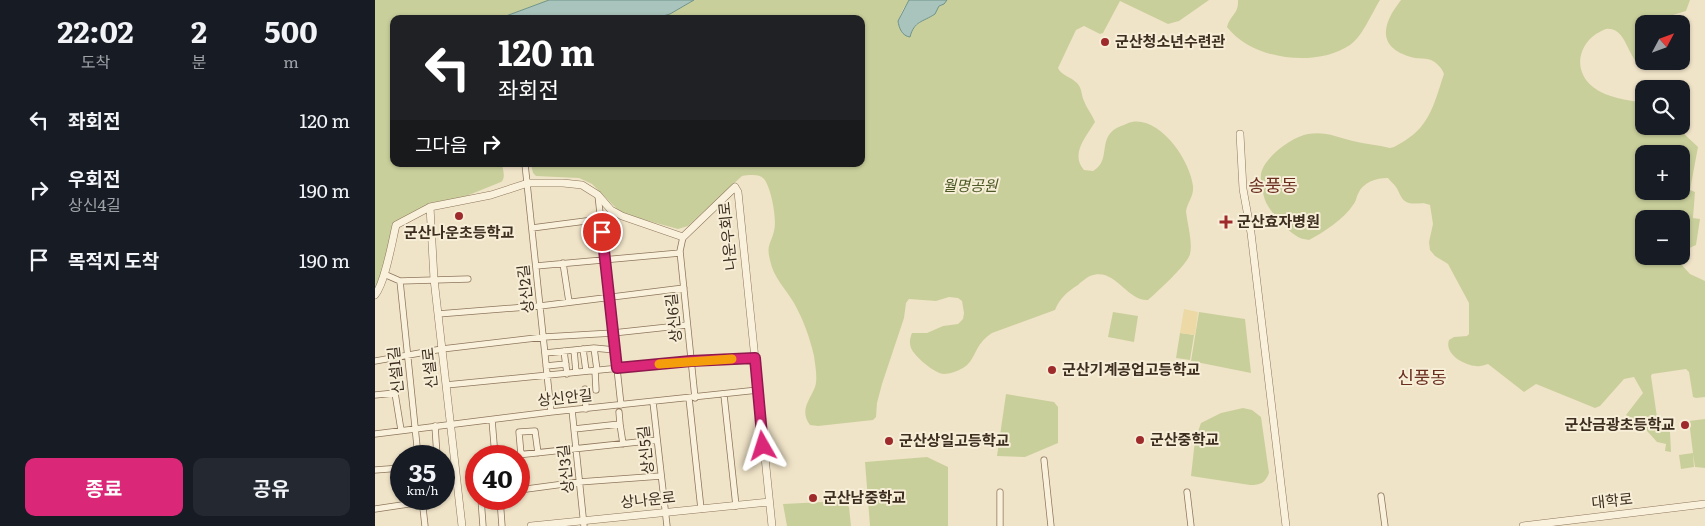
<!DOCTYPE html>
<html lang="ko">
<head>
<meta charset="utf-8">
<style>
	body { margin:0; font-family:Literata,"Noto Sans KR",serif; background:#242831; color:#f1f3f6; height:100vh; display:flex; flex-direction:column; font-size:19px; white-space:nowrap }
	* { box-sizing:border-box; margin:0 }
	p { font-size:16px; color:#9ea1a6 }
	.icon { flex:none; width:28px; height:28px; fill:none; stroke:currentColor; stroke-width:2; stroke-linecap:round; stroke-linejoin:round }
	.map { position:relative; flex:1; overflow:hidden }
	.sheet { display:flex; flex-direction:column; background:#171b24; width:375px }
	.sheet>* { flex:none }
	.hud { position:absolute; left:15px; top:15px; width:475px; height:152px; border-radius:10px; box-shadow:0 1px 4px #0004; background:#202124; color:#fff; overflow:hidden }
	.needle { width:32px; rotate:49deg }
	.fabs { position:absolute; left:1260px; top:15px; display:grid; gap:10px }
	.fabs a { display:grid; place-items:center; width:55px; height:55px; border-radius:10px; background:#171b24; box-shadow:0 1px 4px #0004; font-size:25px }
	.speed { position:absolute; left:15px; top:445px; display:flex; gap:10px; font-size:25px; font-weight:700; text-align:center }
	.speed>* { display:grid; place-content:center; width:65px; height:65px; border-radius:50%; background:#171b24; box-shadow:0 1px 4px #0004; line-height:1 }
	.speed small { font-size:12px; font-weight:400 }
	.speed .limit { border:8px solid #d22; background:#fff; color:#111 }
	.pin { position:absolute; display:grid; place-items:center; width:42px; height:42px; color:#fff; margin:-21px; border:2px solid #fff; border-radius:50%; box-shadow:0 1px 5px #0007 }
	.me { position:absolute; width:55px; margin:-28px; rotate:354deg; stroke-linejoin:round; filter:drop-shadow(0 0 4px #0008) }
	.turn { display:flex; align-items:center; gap:18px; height:105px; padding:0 25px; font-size:22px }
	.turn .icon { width:65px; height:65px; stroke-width:2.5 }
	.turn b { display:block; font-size:35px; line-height:42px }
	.then { display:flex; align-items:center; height:48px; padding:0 25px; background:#0003; gap:10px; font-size:19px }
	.eta { display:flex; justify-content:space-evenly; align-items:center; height:85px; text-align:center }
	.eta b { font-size:30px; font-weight:700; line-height:35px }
	.cta { display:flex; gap:10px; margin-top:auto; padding:10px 25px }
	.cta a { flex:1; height:58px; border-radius:10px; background:#db2777; color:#fff; font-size:20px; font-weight:700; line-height:58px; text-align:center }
	.cta a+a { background:#242831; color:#f1f3f6 }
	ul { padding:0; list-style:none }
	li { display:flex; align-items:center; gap:15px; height:70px; padding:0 25px }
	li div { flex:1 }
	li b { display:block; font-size:19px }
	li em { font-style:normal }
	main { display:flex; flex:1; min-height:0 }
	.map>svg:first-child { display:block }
</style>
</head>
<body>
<main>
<section class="sheet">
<div class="eta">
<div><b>22:02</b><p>도착</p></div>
<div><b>2</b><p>분</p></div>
<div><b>500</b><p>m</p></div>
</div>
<ul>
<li><svg class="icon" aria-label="left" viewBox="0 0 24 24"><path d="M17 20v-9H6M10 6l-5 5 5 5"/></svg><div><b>좌회전</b></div><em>120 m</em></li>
<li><svg class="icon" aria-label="right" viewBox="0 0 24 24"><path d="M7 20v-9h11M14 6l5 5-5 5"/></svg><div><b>우회전</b><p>상신4길</p></div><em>190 m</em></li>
<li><svg class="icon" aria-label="arrive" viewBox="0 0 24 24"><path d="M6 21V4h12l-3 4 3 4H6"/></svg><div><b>목적지 도착</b></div><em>190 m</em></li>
</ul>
<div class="cta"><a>종료</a><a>공유</a></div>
</section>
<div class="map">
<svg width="1330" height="526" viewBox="0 0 1330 526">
	<rect width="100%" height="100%" fill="#f0e4c8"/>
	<path fill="#c9cf9b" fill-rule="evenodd" d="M0,0H174L131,16L120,19H19V164H127C128,170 131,178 126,182L74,203L25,225L0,298Z
		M319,0H534C526,13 521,18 527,33L536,30L572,0H834L804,21L793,24L745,1L728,33L725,34L709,26L701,30L683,68C686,75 696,77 702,83C707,88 706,94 709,101C712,109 717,114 720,122C711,137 695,154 709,170L718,171C738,160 720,136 746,126C750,125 754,122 757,122C786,117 815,161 818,186C819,196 813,201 811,211C812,222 818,243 815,254C813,264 782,292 773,300C751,301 740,266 715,276C711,278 706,282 703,285C692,292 685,298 680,310L617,333C599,344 601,361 588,368C583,371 574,374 569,374C560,374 539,356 536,348C534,343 535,338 537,333H552L568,326L583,324L588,319L589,313L587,301L583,298L574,297L561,301L534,299L531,303L529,318L507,384L502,403L501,417L498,420L443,426L435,425C424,410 435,400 440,387C443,378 440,365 439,356C435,338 428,319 419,303C410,288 398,277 395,260C391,245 396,244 399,231C402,220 397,193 391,182C387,173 376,175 367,176L313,226L303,229L259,217L244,211L217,184L204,178L161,176L158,173L156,164H486V19H277L295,14Z
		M863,0H1005C997,13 987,37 975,45C941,68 877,60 852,27C855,15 864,14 863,0Z
		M1026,0H1315L1311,11L1285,19L1280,24H1269V61H1288L1285,67C1249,78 1258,26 1231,29C1228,30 1223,33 1221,34C1202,47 1199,72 1218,87C1232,98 1252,100 1269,103V126H1303L1305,130L1323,147L1315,190L1320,192L1318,218L1325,219L1321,245L1310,250L1305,263L1315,274L1330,281V397L1321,398L1318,397L1314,372L1311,369L1277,374L1276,376L1282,417L1285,423L1295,432L1296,452L1290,451L1291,444L1282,442L1264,422L1251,415L1268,393L1259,377L1249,379L1225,406L1220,408L1161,384L1149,392L1113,364C1109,365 1105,367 1101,366C1089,365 1069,354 1074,340L1079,337L1092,336L1094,334V303L1073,264L1060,256L1055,250L1054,242L1058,224L1055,205C1047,201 1042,205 1034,203C1026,201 1025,193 1021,187C1019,184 1015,181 1013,178C1001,178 988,182 983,194C981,198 981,202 978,205C969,219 949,232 934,240C931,239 926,239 923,237C913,232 894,211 890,200C888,194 885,181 886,174C888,158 918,136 933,134C950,131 962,137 978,141C990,144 1003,145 1015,148L1019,147C1026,143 1033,139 1039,134C1057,119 1062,94 1069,74C1067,68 1062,63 1056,60C1051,58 1045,59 1040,58C1014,52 1003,38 1017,13C1020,8 1023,4 1026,0ZM1269,154H1306V191H1269ZM1269,219H1306V256H1269Z
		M738,312L763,316L759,342L733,337Z
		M824,312L870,319L876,373L816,361Z
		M805,333L819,335L815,360L801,358Z
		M631,394L679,402L683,407V443L650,457L622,456Z
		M868,408L877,410L886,417L894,473C890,483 886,485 875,485L816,476L820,440L826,423L846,413Z
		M1330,419V468L1320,467L1318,454L1319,467L1306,469L1304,455L1318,453L1314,421Z
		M552,457L573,467V526H495L490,462Z
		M468,501L474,507L476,526H412L408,504Z"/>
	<path fill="#ecd9a5" d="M809,309L823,312L820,335L805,333Z"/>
	<path fill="#a9c4bc" stroke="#6f938a" d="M174,0H319L295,14L277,19H120L131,16Z
		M534,0H572L569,4L564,6L560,14C548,22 539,21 535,37C527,36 524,28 523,21Z"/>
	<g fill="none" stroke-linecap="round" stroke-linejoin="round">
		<defs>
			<path id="minor" d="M150,164L176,412
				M223,195L246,405
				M157,228L226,219
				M308,237L305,251L320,398
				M188,263L194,302
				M161,266L305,253
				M9,274L25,281L93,279
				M25,281L43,456
				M63,314L165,306L309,288
				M219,348L240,350
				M208,349L211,371
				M199,350L201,372
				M189,351L192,374
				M170,353L219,348L222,370
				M0,361L67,349L169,337L238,333L312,325
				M171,366L191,364
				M220,370L221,390
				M71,385L316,361L379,358
				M210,389L211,409
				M0,395L20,393L26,430
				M349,395L361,506
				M314,398L326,509
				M278,402L292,526
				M197,410L209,526
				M117,420L120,456
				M245,424L248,444
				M60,426L62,456
				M199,429L245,424L244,412
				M0,434L176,412L383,390
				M146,455L144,432L160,431L163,453
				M132,456L282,440
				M669,460L676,526
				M0,470L26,468
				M144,490L204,482L286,476
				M812,492L816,526
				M1006,496L1010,526
				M47,499L50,526
				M106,499L108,526
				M125,499L127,526
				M0,509L47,502
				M625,526V492"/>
			<path id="tertiary" d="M865,134L868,189L876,233L911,526
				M55,207L59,279L87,526
				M0,295C10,283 17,242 21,225L55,207L116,195L153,183H188L207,185L223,195L236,210L247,216L308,237L360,187L363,192L397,526
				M156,526L394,502
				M1148,526L1330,504"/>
		</defs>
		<use href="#minor" stroke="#8d765c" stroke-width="7"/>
		<use href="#tertiary" stroke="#8d765c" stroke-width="8"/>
		<use href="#minor" stroke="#faf1dc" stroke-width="5.5"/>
		<use href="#tertiary" stroke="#faf1dc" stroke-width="7"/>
	</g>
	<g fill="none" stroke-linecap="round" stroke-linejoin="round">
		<defs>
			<path id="route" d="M227,232L242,368L316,361L380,358L388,446"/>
		</defs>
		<use href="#route" stroke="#8e194d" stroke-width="12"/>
		<use href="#route" stroke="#db2777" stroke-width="9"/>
		<path stroke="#f59e0b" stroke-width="9" d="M284,364L357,359"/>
	</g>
	<g fill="#9e2a2b" stroke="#f7eed8" stroke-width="2">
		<circle cx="730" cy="42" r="5"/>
		<circle cx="84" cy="216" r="5"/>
		<path d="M848.5 214.5h5v5h5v5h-5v5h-5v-5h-5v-5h5z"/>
		<circle cx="677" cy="370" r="5"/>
		<circle cx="1310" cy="425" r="5"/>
		<circle cx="765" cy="440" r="5"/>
		<circle cx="514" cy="441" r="5"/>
		<circle cx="438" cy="498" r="5"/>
	</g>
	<g text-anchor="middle" stroke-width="4" stroke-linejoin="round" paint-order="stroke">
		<g font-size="15" font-weight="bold" fill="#3d2e20" stroke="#f7eed8" text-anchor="start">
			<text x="740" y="47">군산청소년수련관</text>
			<text x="862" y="227">군산효자병원</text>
			<text x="84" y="238" text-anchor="middle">군산나운초등학교</text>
			<text x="687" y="375">군산기계공업고등학교</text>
			<text x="1300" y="430" text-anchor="end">군산금광초등학교</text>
			<text x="775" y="445">군산중학교</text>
			<text x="524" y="446">군산상일고등학교</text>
			<text x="448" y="503">군산남중학교</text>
		</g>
		<g font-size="15" font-style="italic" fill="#4d5a26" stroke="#f7eed8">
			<text x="595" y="191">월명공원</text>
		</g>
		<g font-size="15" fill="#3d2e20" stroke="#f7eed8">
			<text transform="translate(353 236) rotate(-96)" y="5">나운우회로</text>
			<text transform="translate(151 289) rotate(-96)" y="5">상신2길</text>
			<text transform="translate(299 318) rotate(-96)" y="5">상신6길</text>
			<text transform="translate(55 368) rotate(-96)" y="5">신설로</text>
			<text transform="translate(21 370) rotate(-96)" y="5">신설1길</text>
			<text transform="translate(190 398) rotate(-6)" y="5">상신안길</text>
			<text transform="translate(271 450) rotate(-96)" y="5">상신5길</text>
			<text transform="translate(191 469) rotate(-96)" y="5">상신3길</text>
			<text transform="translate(273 500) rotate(-6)" y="5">상나운로</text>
			<text transform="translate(1237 501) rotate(-6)" y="5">대학로</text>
		</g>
		<g font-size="18" fill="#6b2e1e" stroke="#f7eed8">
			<text x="898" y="192">송풍동</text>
			<text x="1047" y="384">신풍동</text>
		</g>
	</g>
</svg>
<div class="fabs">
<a><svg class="needle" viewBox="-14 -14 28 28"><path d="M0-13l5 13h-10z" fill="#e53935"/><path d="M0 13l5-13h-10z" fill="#9ea1a6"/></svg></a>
<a><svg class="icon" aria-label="search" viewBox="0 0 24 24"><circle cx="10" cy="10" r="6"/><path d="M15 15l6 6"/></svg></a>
<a>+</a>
<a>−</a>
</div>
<div class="speed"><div>35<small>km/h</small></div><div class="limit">40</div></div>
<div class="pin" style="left:227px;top:232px;background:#d93025"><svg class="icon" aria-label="arrive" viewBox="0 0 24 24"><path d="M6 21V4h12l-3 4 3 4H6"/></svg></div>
<svg class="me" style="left:388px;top:446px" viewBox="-20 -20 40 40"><path d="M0-17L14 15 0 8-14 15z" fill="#db2777" stroke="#fff" stroke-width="4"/></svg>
<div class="hud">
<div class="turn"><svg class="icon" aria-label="left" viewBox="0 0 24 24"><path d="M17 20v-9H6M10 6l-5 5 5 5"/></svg><div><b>120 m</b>좌회전</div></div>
<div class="then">그다음<svg class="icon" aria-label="right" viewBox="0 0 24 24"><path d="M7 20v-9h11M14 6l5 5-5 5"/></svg></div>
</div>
</div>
</main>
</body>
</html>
